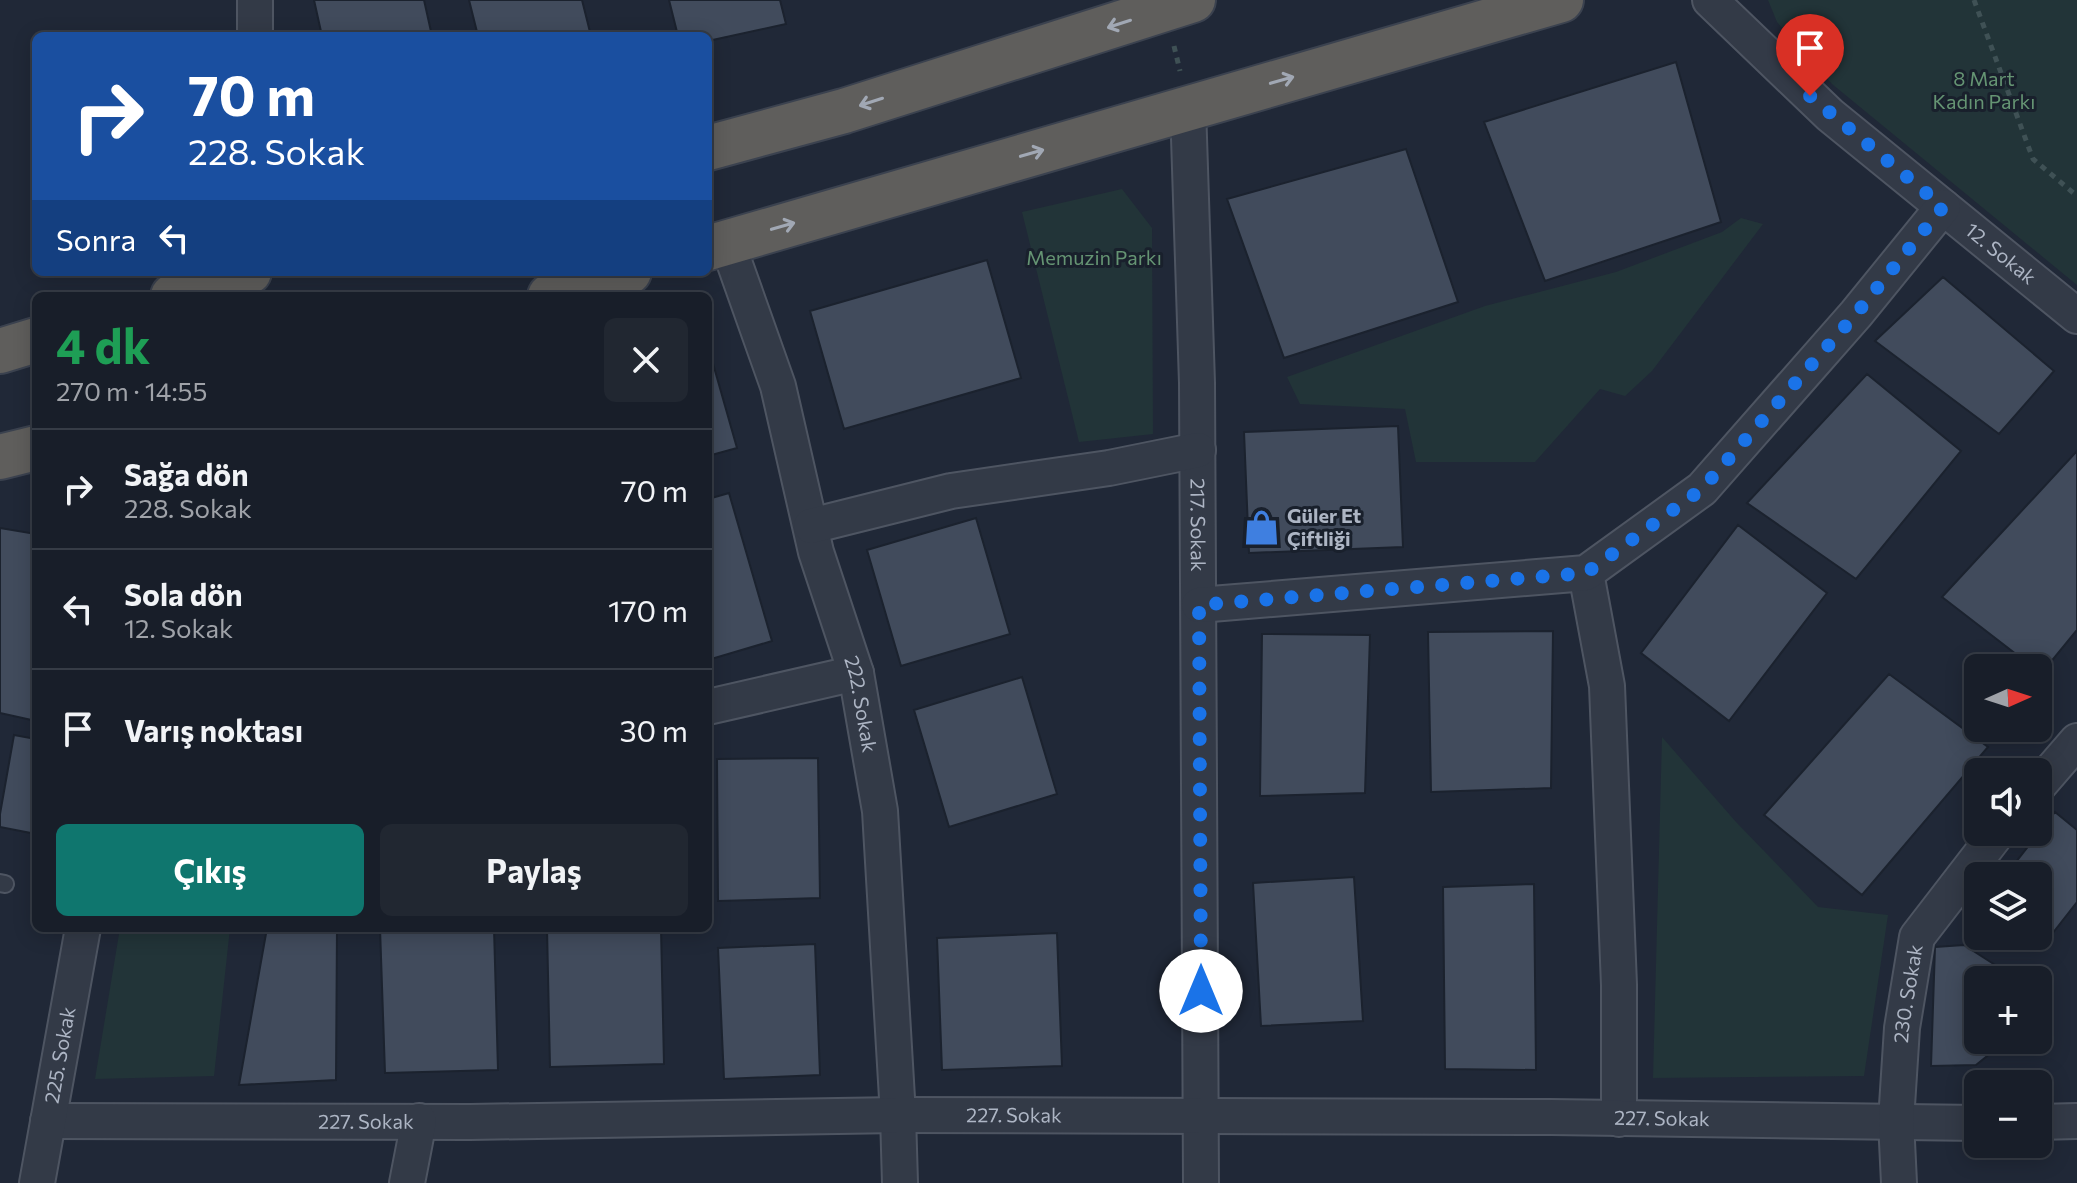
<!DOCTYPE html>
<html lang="tr">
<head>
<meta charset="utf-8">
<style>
	body { margin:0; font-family:Commissioner,sans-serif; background:#212731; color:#f1f3f6; height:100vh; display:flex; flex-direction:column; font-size:30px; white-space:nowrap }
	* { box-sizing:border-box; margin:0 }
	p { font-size:26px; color:#9fa2a8 }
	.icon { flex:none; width:44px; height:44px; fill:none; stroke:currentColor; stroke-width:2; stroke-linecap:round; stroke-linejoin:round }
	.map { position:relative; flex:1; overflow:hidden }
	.details { position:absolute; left:32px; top:292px; width:680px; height:640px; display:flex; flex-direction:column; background:#181e29; border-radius:12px; box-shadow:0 4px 20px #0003,0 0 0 2px #363c46 }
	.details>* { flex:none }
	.banner { position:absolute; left:32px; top:32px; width:680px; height:244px; border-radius:12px; box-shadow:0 4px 20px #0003,0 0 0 2px #363c46; background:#1a4fa0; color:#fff; overflow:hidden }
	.needle { width:52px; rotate:87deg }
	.controls { position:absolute; left:1964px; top:654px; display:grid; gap:16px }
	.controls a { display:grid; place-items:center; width:88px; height:88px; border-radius:12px; background:#181e29; box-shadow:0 4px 20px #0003,0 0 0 2px #363c46; font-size:40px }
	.pin { position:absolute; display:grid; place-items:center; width:68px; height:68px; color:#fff; margin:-82px -34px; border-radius:50% 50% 50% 0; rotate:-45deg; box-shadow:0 0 8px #0007 }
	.pin .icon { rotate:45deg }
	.me { position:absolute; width:88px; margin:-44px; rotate:0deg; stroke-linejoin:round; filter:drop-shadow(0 0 6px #0008) }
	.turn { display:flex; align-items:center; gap:28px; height:168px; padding:0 24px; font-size:36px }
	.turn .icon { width:104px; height:104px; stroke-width:2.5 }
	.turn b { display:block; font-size:56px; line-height:68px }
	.then { display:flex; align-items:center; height:76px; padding:0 24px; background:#0003; gap:16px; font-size:30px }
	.round { display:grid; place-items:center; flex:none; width:84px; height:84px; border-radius:12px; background:#212731 }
	.headline { display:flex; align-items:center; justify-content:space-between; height:136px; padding:0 24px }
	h1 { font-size:48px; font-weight:700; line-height:60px; color:#1e9e55 }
	.action { display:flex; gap:16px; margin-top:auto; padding:16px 24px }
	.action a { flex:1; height:92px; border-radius:12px; background:#0f766e; color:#fff; font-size:32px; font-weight:700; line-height:92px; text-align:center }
	.action a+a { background:#212731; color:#f1f3f6 }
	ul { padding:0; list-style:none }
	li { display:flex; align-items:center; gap:24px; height:120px; padding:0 24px; border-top:2px solid #363c46 }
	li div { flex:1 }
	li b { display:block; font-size:30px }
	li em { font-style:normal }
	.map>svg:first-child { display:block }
</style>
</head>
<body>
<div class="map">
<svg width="2077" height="1183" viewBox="0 0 2077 1183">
	<rect width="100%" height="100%" fill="#202837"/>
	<path fill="#223438" d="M1768,0H2077V285L1832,84L1777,22Z
		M1122,189L1152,228L1153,434L1079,442L1022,212Z
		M1741,218L1763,224L1652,371L1625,396L1600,389L1535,462H1416L1405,409L1300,404L1287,377L1485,306L1616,272L1722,232Z
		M1662,737L1736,822L1818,907L1888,915L1864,1076L1653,1078Z
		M120,928H230L214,1076L95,1079Z"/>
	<path fill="#414b5c" stroke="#1b222e" stroke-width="2" d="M314,0H424L432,36H322Z
		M469,0H582L591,36H478Z
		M669,0H780L786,24L708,41V36H678Z
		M1676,62L1721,222L1545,281L1484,122Z
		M1406,149L1458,302L1284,358L1227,199Z
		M987,260L1021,378L844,429L810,311Z
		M1943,277L2054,371L1999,434L1875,341Z
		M708,346L737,448L708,456Z
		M1867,374L1961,451L1856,579L1747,503Z
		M1398,426L1403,547L1249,553L1244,432Z
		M2077,451V630L2041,674L2038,668H2034L1942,597Z
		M729,493L772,641L708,660V499Z
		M976,518L1010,634L901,666L867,550Z
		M1738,525L1827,593L1729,721L1641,653Z
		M0,528L36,534V721L0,713Z
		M1553,631L1551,788L1431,792L1428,632Z
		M1262,634L1370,635L1365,793L1260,796Z
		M1889,674L1988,747L1862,895L1764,815Z
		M1022,677L1057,794L949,827L914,710Z
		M14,735L36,739V834L0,827V814Z
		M818,758L820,898L718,901L717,759Z
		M2055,812L2077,830V902L2045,943L2035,936H2038V876H2005Z
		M1354,877L1363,1021L1261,1026L1253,883Z
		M1534,884L1536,1070L1445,1069L1443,887Z
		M267,928H337L336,1080L239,1085Z
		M380,928H494L498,1070L385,1073Z
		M547,928H661L664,1064L550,1067Z
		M1057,933L1062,1066L942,1070L937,938Z
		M815,944L820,1075L724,1079L718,948Z
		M1964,945L2017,979L1978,980V1040H2007L1976,1065L1931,1066L1935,947Z"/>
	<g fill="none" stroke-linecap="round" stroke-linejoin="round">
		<defs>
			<path id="service" d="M0,883L5,884"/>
			<g id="minor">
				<path id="s1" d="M1710,0L1830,115L2077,316"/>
				<path d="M255,36V0"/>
				<path id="s2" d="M1188,107L1197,383L1201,1183"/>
				<path id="s3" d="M727,242L778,386L816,552L856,673L880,811L898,1115L900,1183"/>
				<path d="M811,526L951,491L1109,468L1198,450"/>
				<path d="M1586,573L1607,686L1619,985V1119"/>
				<path d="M1199,605L1586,573L1702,489L1856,314L1943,207"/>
				<path d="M708,707L856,673"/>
				<path d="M2038,786L2077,741"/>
				<path id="s4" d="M48,1121L470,1122L898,1115L1551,1117L1978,1123"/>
				<path d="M2038,1122L2077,1121"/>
				<path id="s5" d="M37,1183L83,928"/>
				<path d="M407,1183L419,1121"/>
				<path id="s6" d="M1899,1183L1896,1121L1902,1028L1917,937L1998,832"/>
			</g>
			<path id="trunk" d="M708,148L844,111L1193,0
				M708,248L1561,0
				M173,296L249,272
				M550,296L629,272
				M0,351L36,340
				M0,457L36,448"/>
		</defs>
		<use href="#service" stroke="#4e5562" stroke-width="20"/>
		<use href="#minor" stroke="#4e5562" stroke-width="38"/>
		<use href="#trunk" stroke="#3b424f" stroke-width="48"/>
		<path stroke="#3f5155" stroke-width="5" stroke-dasharray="6 6" stroke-linecap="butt" d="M1974,0L2033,159L2077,196
			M1174,46L1180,71"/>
		<use href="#service" stroke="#333a47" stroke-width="16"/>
		<use href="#minor" stroke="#333a47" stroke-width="34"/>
		<use href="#trunk" stroke="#5f5e5c" stroke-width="44"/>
	</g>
	<defs><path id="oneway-shaft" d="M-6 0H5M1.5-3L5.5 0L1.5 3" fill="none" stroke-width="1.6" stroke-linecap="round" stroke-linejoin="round" transform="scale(2)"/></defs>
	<g stroke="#a1a8b4">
		<use href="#oneway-shaft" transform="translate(1119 24) rotate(162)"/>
		<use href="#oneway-shaft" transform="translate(1282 80) rotate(-16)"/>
		<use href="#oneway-shaft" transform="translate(871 102) rotate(162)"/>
		<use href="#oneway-shaft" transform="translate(1032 153) rotate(-16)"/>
		<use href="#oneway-shaft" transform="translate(783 226) rotate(-16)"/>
	</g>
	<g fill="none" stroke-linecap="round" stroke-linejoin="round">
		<path stroke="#1a73e8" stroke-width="14" stroke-dasharray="0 25.2" d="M1201,991L1199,605L1586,573L1702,489L1856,314L1943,207L1810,96"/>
	</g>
	<defs>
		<symbol id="shop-bare" viewBox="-9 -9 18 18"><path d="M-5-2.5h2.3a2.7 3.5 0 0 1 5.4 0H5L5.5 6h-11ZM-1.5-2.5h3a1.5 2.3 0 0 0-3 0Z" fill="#3f7fe0" stroke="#19202c" stroke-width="2.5" paint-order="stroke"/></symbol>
	</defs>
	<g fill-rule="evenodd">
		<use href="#shop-bare" x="1236" y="502" width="51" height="51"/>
	</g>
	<g text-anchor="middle" stroke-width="6" stroke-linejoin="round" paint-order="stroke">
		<g font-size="20" fill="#659473" stroke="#19202c">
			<text x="1984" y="86">8 Mart<tspan x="1984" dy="23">Kadın Parkı</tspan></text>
			<text x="1094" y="265">Memuzin Parkı</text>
		</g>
		<g font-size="20" fill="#adb5c4" stroke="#19202c">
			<text dy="7" stroke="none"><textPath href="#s1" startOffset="386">12. Sokak</textPath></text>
			<text dy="7" stroke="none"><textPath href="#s2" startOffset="418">217. Sokak</textPath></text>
			<text dy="7" stroke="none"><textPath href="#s3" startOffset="482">222. Sokak</textPath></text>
			<text dy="7" stroke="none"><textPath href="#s6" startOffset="190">230. Sokak</textPath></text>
			<text dy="7" stroke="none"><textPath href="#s5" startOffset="130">225. Sokak</textPath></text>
			<text dy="7" stroke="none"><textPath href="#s4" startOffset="966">227. Sokak</textPath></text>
			<text dy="7" stroke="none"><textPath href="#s4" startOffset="1614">227. Sokak</textPath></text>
			<text dy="7" stroke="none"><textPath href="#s4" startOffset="318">227. Sokak</textPath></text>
		</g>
		<g font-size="20" font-weight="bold" fill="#adb5c4" stroke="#19202c" text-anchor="start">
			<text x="1287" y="523">Güler Et<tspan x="1287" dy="23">Çiftliği</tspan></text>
		</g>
	</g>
</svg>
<div class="controls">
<a><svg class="needle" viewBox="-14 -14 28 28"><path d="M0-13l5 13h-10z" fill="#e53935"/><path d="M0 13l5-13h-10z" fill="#9fa2a8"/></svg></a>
<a><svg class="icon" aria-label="sound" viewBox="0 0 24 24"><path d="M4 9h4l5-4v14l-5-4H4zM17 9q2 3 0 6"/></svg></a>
<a><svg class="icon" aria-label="layers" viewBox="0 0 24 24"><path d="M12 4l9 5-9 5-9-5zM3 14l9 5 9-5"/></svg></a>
<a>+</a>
<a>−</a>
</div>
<div class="pin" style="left:1810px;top:96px;background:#d93025"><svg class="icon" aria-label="arrive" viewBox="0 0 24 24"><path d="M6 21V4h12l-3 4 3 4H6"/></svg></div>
<svg class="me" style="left:1201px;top:991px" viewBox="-20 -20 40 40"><circle r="19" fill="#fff"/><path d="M0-13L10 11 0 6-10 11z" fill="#1a73e8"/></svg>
<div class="banner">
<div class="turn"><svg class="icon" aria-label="right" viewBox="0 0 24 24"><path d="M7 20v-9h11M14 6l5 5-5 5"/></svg><div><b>70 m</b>228. Sokak</div></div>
<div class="then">Sonra<svg class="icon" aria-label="left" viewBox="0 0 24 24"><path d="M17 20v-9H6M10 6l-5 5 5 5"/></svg></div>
</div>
<section class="details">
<div class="headline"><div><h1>4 dk</h1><p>270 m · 14:55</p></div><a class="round"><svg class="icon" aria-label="close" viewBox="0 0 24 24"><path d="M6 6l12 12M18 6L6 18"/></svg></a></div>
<ul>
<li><svg class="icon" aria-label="right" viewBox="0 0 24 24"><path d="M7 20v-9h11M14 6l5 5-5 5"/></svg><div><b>Sağa dön</b><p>228. Sokak</p></div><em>70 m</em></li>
<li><svg class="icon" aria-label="left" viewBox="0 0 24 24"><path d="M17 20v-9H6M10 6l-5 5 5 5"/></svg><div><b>Sola dön</b><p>12. Sokak</p></div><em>170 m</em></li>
<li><svg class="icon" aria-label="arrive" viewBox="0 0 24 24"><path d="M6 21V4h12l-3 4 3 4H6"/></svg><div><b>Varış noktası</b></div><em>30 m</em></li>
</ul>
<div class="action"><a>Çıkış</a><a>Paylaş</a></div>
</section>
</div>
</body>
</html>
